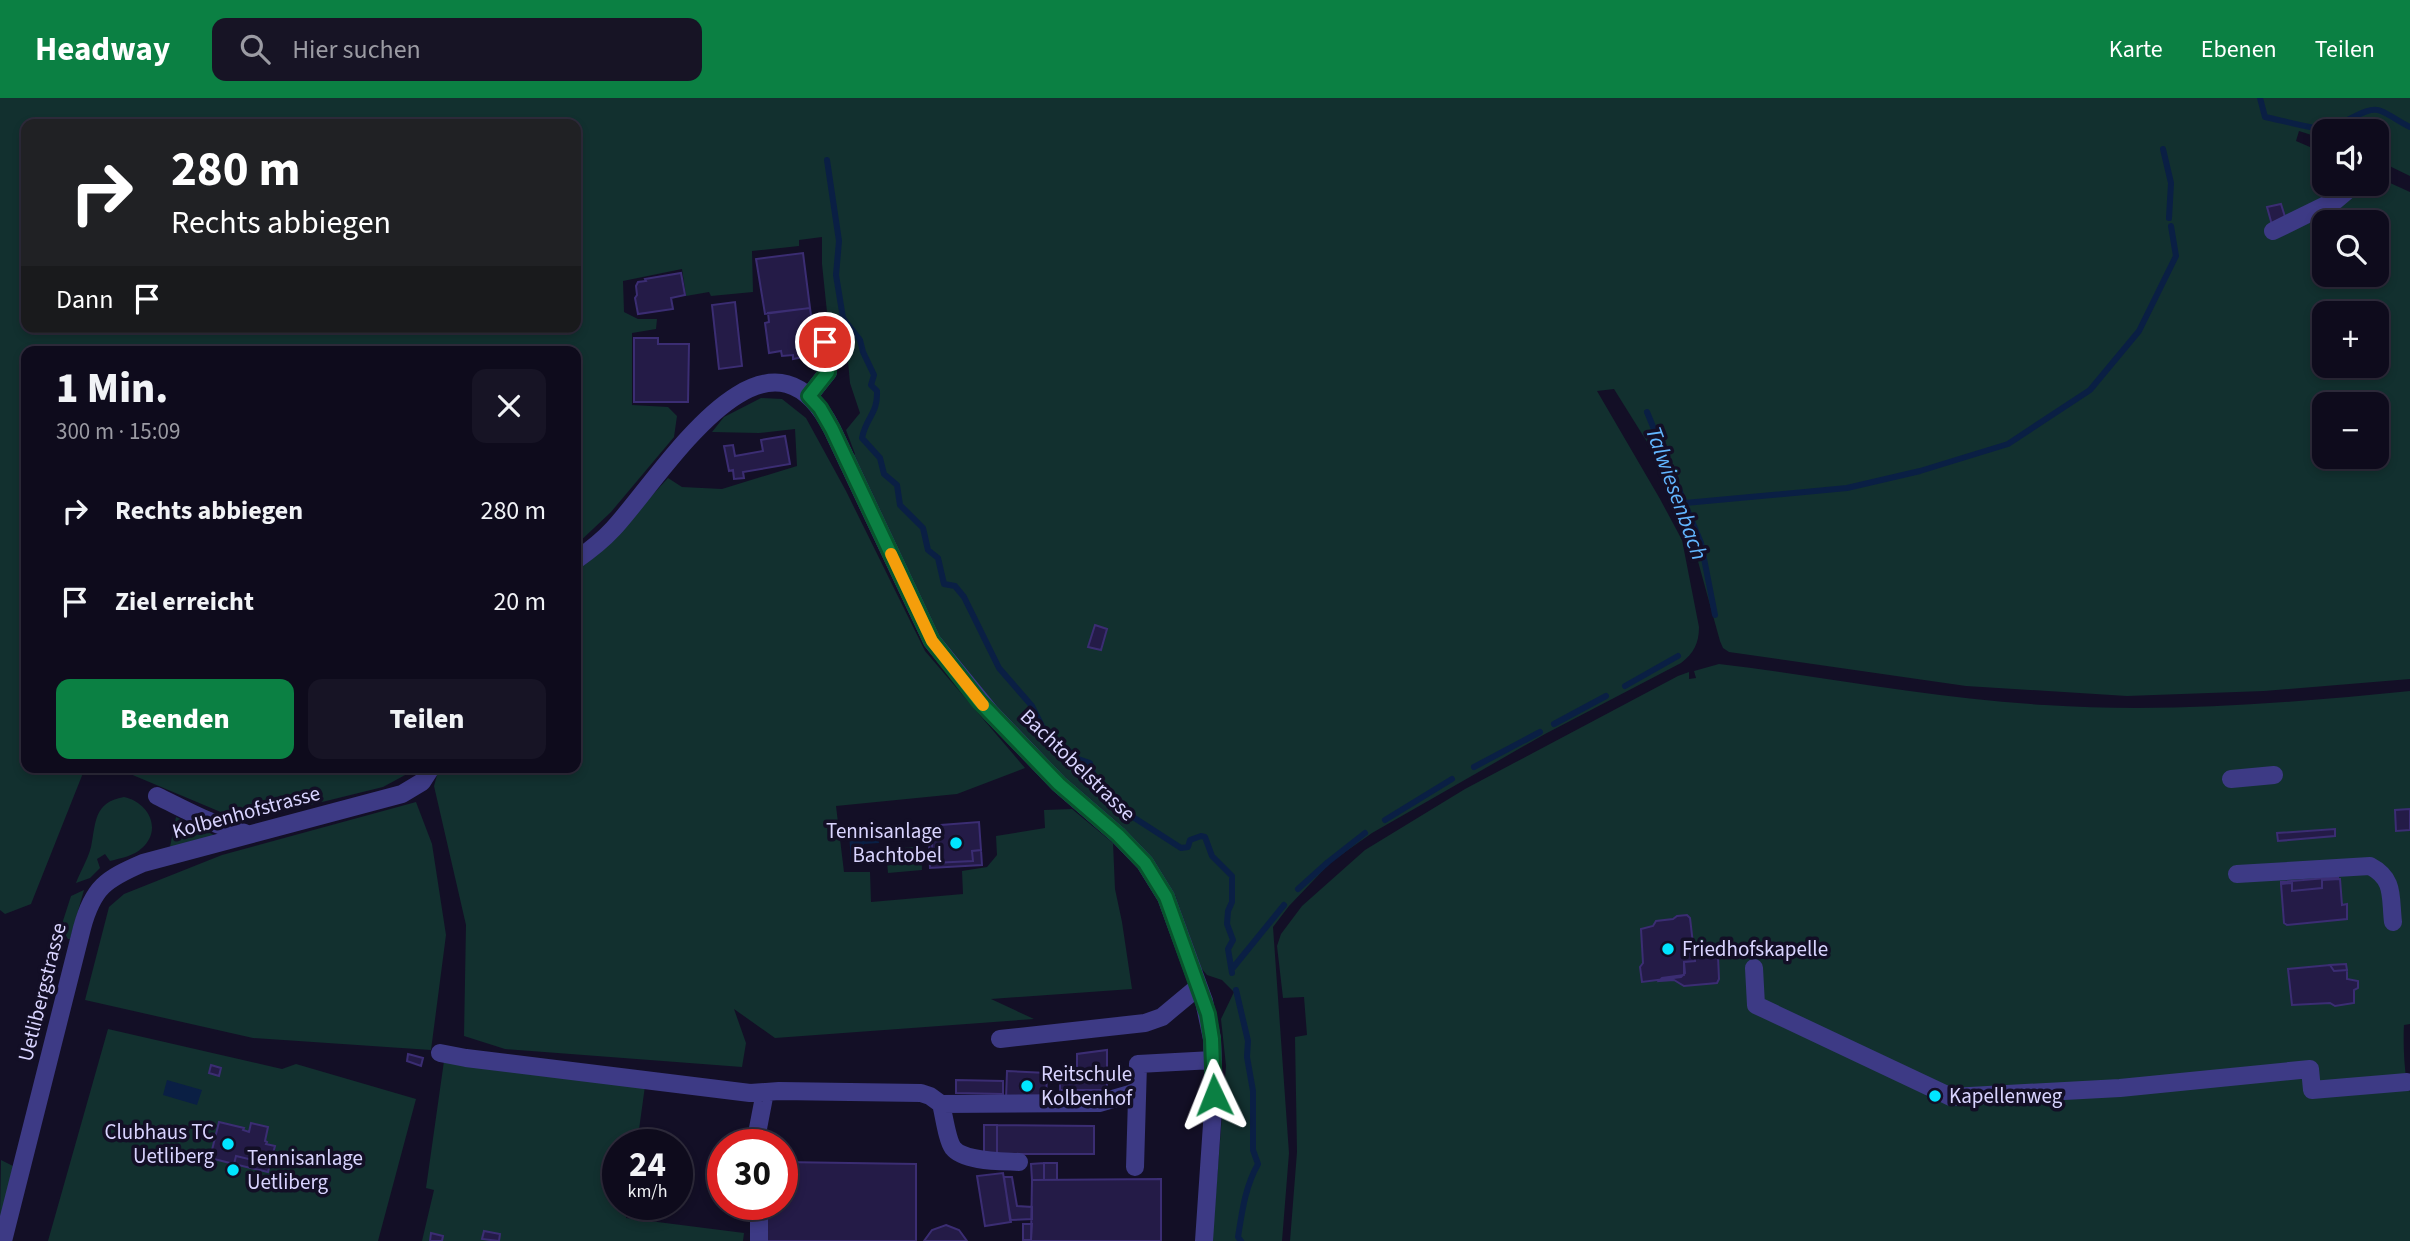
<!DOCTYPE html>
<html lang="de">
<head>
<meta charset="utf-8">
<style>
	body { margin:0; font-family:"Source Sans 3",sans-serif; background:#171425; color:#f1f3f6; height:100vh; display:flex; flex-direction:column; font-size:26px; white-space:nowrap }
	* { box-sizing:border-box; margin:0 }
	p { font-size:23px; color:#9b9ba3 }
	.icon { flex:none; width:38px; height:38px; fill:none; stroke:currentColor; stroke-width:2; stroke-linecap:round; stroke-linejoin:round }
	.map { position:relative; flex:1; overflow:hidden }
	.drawer { position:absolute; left:21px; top:248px; width:560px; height:427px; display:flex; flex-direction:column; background:#0e0b1c; border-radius:14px; box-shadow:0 4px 10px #0003,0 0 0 2px #2e2b3b }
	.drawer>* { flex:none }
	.top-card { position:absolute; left:21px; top:21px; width:560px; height:214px; border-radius:14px; box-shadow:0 4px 10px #0003,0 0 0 2px #2e2b3b; background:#202124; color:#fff; overflow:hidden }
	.tools { position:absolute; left:2312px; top:21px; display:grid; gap:14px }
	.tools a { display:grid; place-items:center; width:77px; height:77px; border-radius:14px; background:#0e0b1c; box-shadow:0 4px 10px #0003,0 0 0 2px #2e2b3b; font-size:35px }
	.speed { position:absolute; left:602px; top:1031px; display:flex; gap:14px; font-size:35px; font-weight:700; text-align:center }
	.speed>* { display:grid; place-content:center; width:91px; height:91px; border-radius:50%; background:#0e0b1c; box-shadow:0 4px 10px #0003,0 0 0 2px #2e2b3b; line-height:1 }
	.speed small { font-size:18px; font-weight:400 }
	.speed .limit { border:10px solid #d22; background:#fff; color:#111 }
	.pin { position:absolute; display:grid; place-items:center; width:60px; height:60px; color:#fff; margin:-30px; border:4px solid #fff; border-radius:50%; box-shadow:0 2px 7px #0007 }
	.me { position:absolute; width:77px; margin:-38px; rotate:358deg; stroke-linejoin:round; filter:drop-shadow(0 0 5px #0008) }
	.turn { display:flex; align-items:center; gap:24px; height:147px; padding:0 35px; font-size:32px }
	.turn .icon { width:91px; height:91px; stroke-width:2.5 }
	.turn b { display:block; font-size:49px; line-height:60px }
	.then { display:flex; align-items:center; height:66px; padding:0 35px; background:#0003; gap:14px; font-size:26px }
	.round { display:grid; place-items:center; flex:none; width:74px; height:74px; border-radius:14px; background:#171425 }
	.summary { display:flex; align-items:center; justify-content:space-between; height:119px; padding:0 35px }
	h1 { font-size:42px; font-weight:800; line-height:52px }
	.button { display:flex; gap:14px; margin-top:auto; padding:14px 35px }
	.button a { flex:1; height:80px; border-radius:14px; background:#0b8043; color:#fff; font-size:28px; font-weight:800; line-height:80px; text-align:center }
	.button a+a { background:#171425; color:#f1f3f6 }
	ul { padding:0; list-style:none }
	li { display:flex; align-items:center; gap:21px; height:91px; padding:0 35px }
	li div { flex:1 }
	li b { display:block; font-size:26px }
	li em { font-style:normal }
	header { display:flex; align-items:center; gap:42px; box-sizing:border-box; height:98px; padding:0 35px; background:#0b8043; color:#fff }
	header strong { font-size:33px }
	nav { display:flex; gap:38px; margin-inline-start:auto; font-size:24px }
	.search { width:490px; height:63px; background:#171425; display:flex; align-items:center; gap:18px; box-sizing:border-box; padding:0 24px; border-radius:14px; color:#9b9ba3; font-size:26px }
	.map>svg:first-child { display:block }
</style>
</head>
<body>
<header>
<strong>Headway</strong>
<div class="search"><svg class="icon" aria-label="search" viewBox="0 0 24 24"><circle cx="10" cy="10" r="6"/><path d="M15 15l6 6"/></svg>Hier suchen</div>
<nav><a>Karte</a><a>Ebenen</a><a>Teilen</a></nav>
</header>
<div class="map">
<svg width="2410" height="1143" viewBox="0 0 2410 1143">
	<rect width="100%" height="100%" fill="#130f26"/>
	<path fill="#12302f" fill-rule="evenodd" d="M0,0H2410V78L2377,62L2376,33H2324V41L2299,33L2296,43L2324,55V86H2344L2358,95L2370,86H2376L2379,80L2410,94V581L2264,593L2127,598L1966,588L1729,554L1723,550L1720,543L1683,409L1669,379L1614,291L1597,293L1660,401L1682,442L1699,529C1699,545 1694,555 1681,565L1545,636L1372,735L1331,764L1289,808L1273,829L1289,1055L1282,1143H1212L1226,968L1221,921L1234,894L1222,882L1207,877L1201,870L1175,797L1151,761L1064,679L983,596L939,539L852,358L855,356L846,332L860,315L850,285L846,242L830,243L822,166V139L799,142V148L752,153L753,194L711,198L709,194L686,198L682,171L623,183L624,214L638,221H657L656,231L632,235V307L668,309L677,318L674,339L611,414L576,447V254H26V670H85L31,806L5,816L0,812ZM26,26H576V229H26ZM2324,124H2376V177H2324ZM2324,215H2376V268H2324ZM2324,306H2376V359H2324Z
		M761,300L782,301L806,320L846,393L925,553L1025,670L957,696L836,708L844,774H870L871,804L963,796L962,773L987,769L997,757L996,738L1045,730L1044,712L1072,711L1113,745L1115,791L1122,824L1132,891L991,901L1034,921L775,940L734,911L746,945L742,969L505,951L464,938L466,827L434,688L439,670H576V472L598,456L668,380L682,389L722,391L797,368L795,331L759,335L712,334L724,319Z
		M1719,566C1828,579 1936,601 2045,607C2167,615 2289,605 2410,593V926L2404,927C2403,943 2404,981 2410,994V1143H1290L1297,1054L1295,939L1307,937L1304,899L1283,900L1277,848L1281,836L1302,808L1365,752L1465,691L1678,578L1689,574V581L1696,580L1694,573Z
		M116,670H411L407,676L383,689L253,721L223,715Z
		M124,699C148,704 163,731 142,750C134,758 121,760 110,763L105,756L97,761L100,770L90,780L76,785C80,774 88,761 91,749C96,726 93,704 124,699Z
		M416,704L432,746L446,837L431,952L253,940L85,902L109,809L124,796L222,757Z
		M176,719L214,737V739L170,749Z
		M921,748L922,772L888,775L886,752Z
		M84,792L70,841H68L61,829L71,798Z
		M108,931L282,971L296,966L416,1001L378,1143H48Z
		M444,963L645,988L637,1046H618V1106H628L626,1120L744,1135L743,1143H422L434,1092L426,1090Z
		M1,1062L13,1068L0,1122Z"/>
	<path fill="#0a1f44" d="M878,732L879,745L864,746L865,764L851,765L849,734Z
		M167,982L202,992L197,1007L163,997Z"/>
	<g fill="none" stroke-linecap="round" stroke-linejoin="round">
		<path stroke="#0a1f44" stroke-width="6" d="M2260,0L2265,19C2276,21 2317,32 2325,31C2342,29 2367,6 2381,13C2391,17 2399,24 2410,29
			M2163,51L2171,85L2169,120
			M827,62L839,143L836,177L843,220L860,242L863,254L874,277L871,287L877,293C878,316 866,319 862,340L880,360L884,376L897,387L900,407L923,430L928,452L938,460L944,486L955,488L964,499L999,570L1032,608L1044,632L1078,661L1090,665L1096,686L1105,690L1118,703V711L1122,719H1133L1181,750L1188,749L1190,742L1201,738L1205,739L1212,758L1232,778V804L1228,813L1227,826L1233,842L1228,851L1232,875
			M1647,314L1701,445L1715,517
			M1685,405L1847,390L1920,373L2008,346L2090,292L2139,233L2176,158L2171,128
			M1625,588L1678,558
			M1554,626L1606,598
			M1474,669L1540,634
			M1385,722L1452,681
			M1298,791L1328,764L1365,735
			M1232,871L1284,807
			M1236,892L1248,943L1247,959L1253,993V1052L1258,1066C1245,1089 1242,1114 1238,1139L1241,1143"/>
	</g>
	<path fill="#241b47" stroke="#3b2d73" stroke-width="2" d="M2281,106L2286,122L2272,127L2267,109Z
		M803,155L810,210L765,216L756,161Z
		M681,175L685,197L671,200L673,211L638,216L635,200L637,197L636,188L638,184L646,183L645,181Z
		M735,204L742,268L719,271L712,207Z
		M810,210L817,261L805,263L804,259L793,261V257L782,258L781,253L769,255L765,225L769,224L768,215Z
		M634,240H658V246H689L688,304H634Z
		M785,338L790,366L743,374L744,380L734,381L733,372L729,373L724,348L733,347L735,358L763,353L761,342Z
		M1095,527L1107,531L1101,552L1088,549Z
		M2410,711V732L2396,733L2395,712Z
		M979,724L981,752L972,753L973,763L933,765L932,745H929L928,728Z
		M2335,731V738L2278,743L2277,735Z
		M929,745H932L933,765L973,763L972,753L981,752L982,767L930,770Z
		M2338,779V781L2322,782V790L2292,793V785L2281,786V784Z
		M2340,781L2342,807L2347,806V821L2287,827L2284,825L2281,786L2292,785V793L2322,790V782Z
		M1677,818L1687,817L1690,820L1695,863L1684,864L1685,875L1681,879L1642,884L1640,869L1643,865L1641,831L1653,828L1656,823L1673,821Z
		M1714,855L1718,858L1719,881L1717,885L1684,888L1674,882L1659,883L1662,880L1684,877V864L1695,863V857Z
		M2346,866L2347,872L2334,873L2330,867Z
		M2330,867L2334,873L2347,872V881L2358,883V890L2354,892V905L2335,908L2330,905L2292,907L2288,871Z
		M1107,952V980H1077V956Z
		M408,956L423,960L421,968L407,963Z
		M211,967L221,970L219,978L209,975Z
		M1007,973L1047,975L1046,1003L1006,1001Z
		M1060,978L1107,980V992H1060Z
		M956,982L1003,983V996L956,995Z
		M219,1024L244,1030L243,1032L249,1034L251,1025L268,1029L265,1043L267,1044L266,1046L275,1048L270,1066L236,1058L234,1066L210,1060Z
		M984,1027H997V1056H984Z
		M997,1027L1094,1028V1056H997Z
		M236,1058L270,1066L268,1074L234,1066Z
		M782,1064L916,1066V1143H764L765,1106H782Z
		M1044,1065H1057V1082H1044Z
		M1044,1065V1082H1032L1031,1066Z
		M1003,1075L1011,1124L985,1128L977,1078Z
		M1004,1079H1012L1017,1108L1032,1109V1121L1010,1122Z
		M1161,1081V1143H1031L1032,1082Z
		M1023,1126H1032L1031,1142H1023Z
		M946,1127L959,1132L967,1143H924L932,1132Z
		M484,1133L500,1136L499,1143L482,1141Z
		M431,1135L443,1138L442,1143H430Z"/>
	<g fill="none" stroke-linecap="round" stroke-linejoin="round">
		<path stroke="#3d3a85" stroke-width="18" d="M2273,133L2336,102L2355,86
			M809,298L828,274L826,244
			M576,462C589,453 602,443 613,431C661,380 766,201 832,331L932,543L990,614L1059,686L1118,737L1145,765L1166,799L1204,903L1212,941L1214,997L1204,1143
			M2231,681L2274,677
			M157,698C186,712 214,728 245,735
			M2237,776L2370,768C2395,781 2390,799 2393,824
			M1754,870L1756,907L1951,999L2120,990L2310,971L2312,992L2407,984
			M1000,941L1145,925L1162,919L1198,889
			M440,955L466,960L750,995L779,993L921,995L930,998L941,1006
			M755,1046L765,994
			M1019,1064C1003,1063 964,1064 953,1050C947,1042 944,1017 941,1006L1099,1005L1137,994
			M1135,1069L1138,966L1213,962
			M754,1106L759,1121V1143
			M3,1143L82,830C93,789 106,781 143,765L402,696L422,684L431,670"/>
	</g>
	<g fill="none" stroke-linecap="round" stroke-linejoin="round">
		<defs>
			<path id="route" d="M825,244L828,274L809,298L820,310L832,331L932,543L979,603L1059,686L1118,737L1145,765L1166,799L1208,916L1212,941L1214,997"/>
		</defs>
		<use href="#route" stroke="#07532c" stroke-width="18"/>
		<use href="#route" stroke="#0b8043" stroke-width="12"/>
		<path stroke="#f59e0b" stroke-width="12" d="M891,456L932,543L983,607"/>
	</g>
	<g fill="#00e5ff" stroke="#130f26" stroke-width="2.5">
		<circle cx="956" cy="745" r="7"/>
		<circle cx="1668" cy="851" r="7"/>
		<circle cx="1027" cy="988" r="7"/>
		<circle cx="1935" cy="998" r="7"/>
		<circle cx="228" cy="1046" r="7"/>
		<circle cx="233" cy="1072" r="7"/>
	</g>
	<g text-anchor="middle" stroke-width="7" stroke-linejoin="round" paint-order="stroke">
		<g font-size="21" fill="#d9d4ff" stroke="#130f26">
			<text transform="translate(1078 667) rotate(44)" y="7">Bachtobelstrasse</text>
			<text transform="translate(246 714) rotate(-15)" y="7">Kolbenhofstrasse</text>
			<text transform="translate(42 894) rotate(-76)" y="7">Uetlibergstrasse</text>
		</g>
		<g font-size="21" fill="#d9d4ff" stroke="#130f26" text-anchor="start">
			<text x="942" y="740" text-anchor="end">Tennisanlage<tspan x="942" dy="24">Bachtobel</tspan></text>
			<text x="1682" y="858">Friedhofskapelle</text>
			<text x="1041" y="983">Reitschule<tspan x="1041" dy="24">Kolbenhof</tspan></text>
			<text x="1949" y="1005">Kapellenweg</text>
			<text x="214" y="1041" text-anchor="end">Clubhaus TC<tspan x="214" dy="24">Uetliberg</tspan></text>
			<text x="247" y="1067">Tennisanlage<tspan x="247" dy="24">Uetliberg</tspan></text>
		</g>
		<g font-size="23" font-style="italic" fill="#62b6ff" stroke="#130f26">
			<text transform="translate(1677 395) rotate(70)" y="8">Talwiesenbach</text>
		</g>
	</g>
</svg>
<div class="tools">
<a><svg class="icon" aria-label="sound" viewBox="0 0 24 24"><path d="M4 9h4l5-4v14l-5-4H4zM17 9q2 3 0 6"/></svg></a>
<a><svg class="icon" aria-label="search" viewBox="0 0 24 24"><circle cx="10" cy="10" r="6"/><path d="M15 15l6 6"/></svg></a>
<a>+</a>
<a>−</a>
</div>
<div class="speed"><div>24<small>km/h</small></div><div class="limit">30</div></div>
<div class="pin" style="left:825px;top:244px;background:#d93025"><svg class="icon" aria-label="arrive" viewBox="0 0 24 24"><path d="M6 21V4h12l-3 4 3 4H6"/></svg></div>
<svg class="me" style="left:1214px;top:997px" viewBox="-20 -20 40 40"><path d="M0-17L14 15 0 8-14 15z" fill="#0b8043" stroke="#fff" stroke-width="4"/></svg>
<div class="top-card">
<div class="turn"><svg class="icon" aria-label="right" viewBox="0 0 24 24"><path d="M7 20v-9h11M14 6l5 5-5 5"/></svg><div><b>280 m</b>Rechts abbiegen</div></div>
<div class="then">Dann<svg class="icon" aria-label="arrive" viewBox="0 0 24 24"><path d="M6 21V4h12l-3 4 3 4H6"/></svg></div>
</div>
<section class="drawer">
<div class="summary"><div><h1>1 Min.</h1><p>300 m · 15:09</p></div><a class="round"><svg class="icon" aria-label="close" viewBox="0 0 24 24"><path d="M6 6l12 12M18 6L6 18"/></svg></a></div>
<ul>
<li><svg class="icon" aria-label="right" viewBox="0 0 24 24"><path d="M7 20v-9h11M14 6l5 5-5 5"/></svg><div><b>Rechts abbiegen</b></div><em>280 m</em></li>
<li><svg class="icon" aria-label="arrive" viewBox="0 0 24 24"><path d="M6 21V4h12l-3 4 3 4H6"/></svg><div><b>Ziel erreicht</b></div><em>20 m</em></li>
</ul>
<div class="button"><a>Beenden</a><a>Teilen</a></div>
</section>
</div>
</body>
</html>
